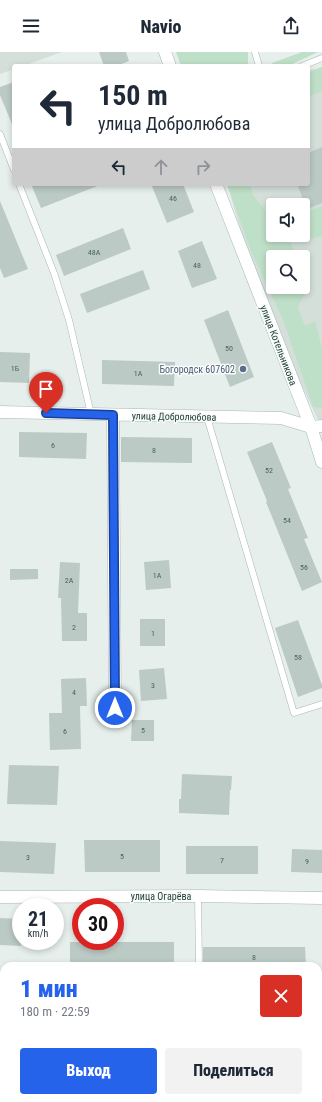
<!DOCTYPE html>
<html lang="ru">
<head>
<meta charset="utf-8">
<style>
	body { margin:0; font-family:"Roboto Condensed",sans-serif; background:#f2f2f3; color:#1f2937; height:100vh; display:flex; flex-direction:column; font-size:15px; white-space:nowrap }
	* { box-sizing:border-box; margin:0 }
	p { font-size:13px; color:#747a83 }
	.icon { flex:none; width:22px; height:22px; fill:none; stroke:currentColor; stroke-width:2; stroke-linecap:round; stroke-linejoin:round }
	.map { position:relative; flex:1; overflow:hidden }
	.sheet { position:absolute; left:0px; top:910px; width:322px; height:140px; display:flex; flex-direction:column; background:#fff; border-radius:12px 12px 0 0; box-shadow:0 2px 6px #0003 }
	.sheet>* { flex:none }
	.hud { position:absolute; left:12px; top:12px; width:298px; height:122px; border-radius:4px; box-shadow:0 2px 6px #0003; background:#fff; color:#1f2937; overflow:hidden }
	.controls { position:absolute; left:266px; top:146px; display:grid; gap:8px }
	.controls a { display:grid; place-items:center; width:44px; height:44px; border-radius:4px; background:#fff; box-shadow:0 2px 6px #0003; font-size:20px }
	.speed { position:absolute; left:12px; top:846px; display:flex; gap:8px; font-size:20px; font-weight:700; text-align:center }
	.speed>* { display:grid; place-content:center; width:52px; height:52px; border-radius:50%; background:#fff; box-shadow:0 2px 6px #0003; line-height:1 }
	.speed small { font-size:10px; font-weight:400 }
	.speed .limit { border:6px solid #d22; background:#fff; color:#111 }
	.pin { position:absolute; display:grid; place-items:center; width:34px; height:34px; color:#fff; margin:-41px -17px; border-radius:50% 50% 50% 0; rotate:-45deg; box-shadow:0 0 4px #0007 }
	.pin .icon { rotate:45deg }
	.me { position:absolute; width:44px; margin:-22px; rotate:0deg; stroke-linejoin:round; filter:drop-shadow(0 0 3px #0008) }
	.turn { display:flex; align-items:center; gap:14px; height:84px; padding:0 20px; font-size:18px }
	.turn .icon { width:52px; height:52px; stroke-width:2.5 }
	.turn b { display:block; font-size:28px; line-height:34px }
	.lanes { display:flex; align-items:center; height:38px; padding:0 20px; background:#0003; justify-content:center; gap:20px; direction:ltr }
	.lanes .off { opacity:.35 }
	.round { display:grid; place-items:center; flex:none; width:42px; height:42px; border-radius:4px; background:#f2f2f3 }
	.summary { display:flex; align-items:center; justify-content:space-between; height:68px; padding:0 20px }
	h1 { font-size:24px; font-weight:800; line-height:30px; color:#2563eb }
	.primary-button { display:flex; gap:8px; margin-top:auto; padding:8px 20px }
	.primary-button a { flex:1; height:46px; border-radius:4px; background:#2563eb; color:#fff; font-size:16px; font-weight:800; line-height:46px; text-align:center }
	.primary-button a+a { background:#f2f2f3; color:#1f2937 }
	header { display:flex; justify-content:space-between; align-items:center; height:52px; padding:0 20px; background:#fff; font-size:18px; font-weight:800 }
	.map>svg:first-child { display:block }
</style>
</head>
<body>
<header><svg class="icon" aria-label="menu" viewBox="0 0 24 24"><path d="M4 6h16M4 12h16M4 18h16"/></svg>Navio<svg class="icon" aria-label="share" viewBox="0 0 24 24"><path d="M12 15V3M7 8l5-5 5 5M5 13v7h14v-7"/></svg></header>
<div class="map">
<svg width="322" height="1050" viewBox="0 0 322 1050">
	<rect width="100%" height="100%" fill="#e6efeb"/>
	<path fill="#d4dfda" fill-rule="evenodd" d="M0,0H62L23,14H14V17L0,22Z
		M322,15V368H318L261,247L227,132H308V19ZM273,153H303V183H273ZM273,205H303V235H273Z
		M0,1015H4V1046H16V1050H0Z"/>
	<path fill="#bfe0c8" d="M176,0H248V14H181Z
		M302,0H318L288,14H273L272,11Z
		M322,15V39L308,45V21Z
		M227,132H250L253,143L273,168V183H288L296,205H273V235H303V227L305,241L298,255L305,274L315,269L322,296V356L313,355L283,268L251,199Z
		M322,154V184L307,188L303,181V162Z"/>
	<path fill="#bbcac4" d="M99,0H126L129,9L116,14H104Z
		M14,30V77L0,43V35Z
		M322,95V151L307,157L297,132H308V101Z
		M31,132H100V133L41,156Z
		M151,132H183L194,160L167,171Z
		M0,149L28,217L4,226L0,216Z
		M123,176L131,197L64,224L56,203Z
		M202,189L217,227L192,236L178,199Z
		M143,218L150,237L87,261L80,242Z
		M228,258L254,325L230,335L204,268Z
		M0,300L30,301L29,331L0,330Z
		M102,308L175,310L174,334L102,332Z
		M19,380L87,381L86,407L19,405Z
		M121,385L192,386V411L121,410Z
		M272,390L291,436L288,437L308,486L304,487L322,530L302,539L266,450L267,449L247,400Z
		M169,508L171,536L146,538L144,510Z
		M60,510L80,511L78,561H87V589H62L61,546H58Z
		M10,517H38V527L10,528Z
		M140,567H165V594H140Z
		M298,568L322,633V636L298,645L275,576Z
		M164,616L167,647L141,649L139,618Z
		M86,626L87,654H80L81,697L50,698L49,661H62L61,627Z
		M132,668H154V689H131Z
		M9,713L59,714L57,753L7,752Z
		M182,722L232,724L231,738H230L229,763L179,761V747H181Z
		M84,788H160V820H85Z
		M0,789L56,791L54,822L0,820Z
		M186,794H258V822H186Z
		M292,797L322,798V821L291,820Z
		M0,866L21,867V894L0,893Z
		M70,890H174V914H70Z
		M203,895H305L306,914H203Z"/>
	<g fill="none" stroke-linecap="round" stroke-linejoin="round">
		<defs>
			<path id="lane" d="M255,0L259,14
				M302,14L322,6
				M0,82L14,118
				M19,132L54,221L69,268L91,362
				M207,365L294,661L322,652
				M198,844L199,914
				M202,1046V1050"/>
			<path id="street" d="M0,360L281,366L311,375L322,374
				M113,363L115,656
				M0,845L198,844L322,846"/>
			<path id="secondary" d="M165,0L170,14
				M216,132L311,375L322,410"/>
		</defs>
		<use href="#lane" stroke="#a8b8b2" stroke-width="7"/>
		<use href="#street" stroke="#a8b8b2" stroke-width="13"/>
		<use href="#secondary" stroke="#a4bbb3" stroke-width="13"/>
		<use href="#lane" stroke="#fff" stroke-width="6"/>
		<use href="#street" stroke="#fff" stroke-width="12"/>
		<use href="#secondary" stroke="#fff" stroke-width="12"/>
	</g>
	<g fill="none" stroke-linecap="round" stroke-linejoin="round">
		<defs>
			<path id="route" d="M46,361L113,363L115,656"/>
		</defs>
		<use href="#route" stroke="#184099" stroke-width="10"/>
		<use href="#route" stroke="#2563eb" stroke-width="7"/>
	</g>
	<circle fill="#5c6f8a" stroke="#f7fbf9" stroke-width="1.5" cx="243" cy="317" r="4"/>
	<g text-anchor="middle" stroke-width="3" stroke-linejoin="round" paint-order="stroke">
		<g font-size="8" fill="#4a645c">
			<text x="173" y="149">46</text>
			<text x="94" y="203">48А</text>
			<text x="197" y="216">48</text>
			<text x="229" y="299">50</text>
			<text x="15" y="319">1Б</text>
			<text x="138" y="324">1А</text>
			<text x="53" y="396">6</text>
			<text x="154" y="401">8</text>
			<text x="269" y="421">52</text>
			<text x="287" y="471">54</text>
			<text x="304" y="518">56</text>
			<text x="157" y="526">1А</text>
			<text x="69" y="531">2А</text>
			<text x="74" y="578">2</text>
			<text x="153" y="584">1</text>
			<text x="298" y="608">58</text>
			<text x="153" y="636">3</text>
			<text x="74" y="643">4</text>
			<text x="143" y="681">5</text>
			<text x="65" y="682">6</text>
			<text x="122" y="807">5</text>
			<text x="28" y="808">3</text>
			<text x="222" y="811">7</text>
			<text x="307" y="812">9</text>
			<text x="254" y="908">8</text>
		</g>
		<g font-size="10" fill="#24423a" stroke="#f7fbf9">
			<text transform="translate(279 293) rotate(69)" y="4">улица Котельникова</text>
			<text transform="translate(174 364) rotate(1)" y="4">улица Добролюбова</text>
			<text x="161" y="848">улица Огарёва</text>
		</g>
		<g font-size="10" fill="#4e5e75" stroke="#f7fbf9" text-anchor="end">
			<text x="235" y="321">Богородск 607602</text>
		</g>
	</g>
</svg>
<div class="controls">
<a><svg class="icon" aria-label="sound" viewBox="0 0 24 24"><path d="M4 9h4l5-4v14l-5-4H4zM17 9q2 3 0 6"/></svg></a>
<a><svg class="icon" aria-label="search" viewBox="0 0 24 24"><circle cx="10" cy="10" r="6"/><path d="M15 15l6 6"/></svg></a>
</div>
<div class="speed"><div>21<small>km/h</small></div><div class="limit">30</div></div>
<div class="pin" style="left:46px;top:361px;background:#d93025"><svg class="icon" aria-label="arrive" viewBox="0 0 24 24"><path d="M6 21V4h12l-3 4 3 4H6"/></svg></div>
<svg class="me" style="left:115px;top:656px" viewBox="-20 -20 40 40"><circle r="17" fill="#2563eb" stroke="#fff" stroke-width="3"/><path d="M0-11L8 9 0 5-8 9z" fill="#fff"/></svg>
<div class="hud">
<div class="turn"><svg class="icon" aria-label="left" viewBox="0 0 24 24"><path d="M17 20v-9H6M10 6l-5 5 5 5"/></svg><div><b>150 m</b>улица Добролюбова</div></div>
<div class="lanes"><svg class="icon" aria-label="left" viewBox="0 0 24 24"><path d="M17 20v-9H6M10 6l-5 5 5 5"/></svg><svg class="icon off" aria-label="ahead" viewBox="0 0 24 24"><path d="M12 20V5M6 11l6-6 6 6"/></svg><svg class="icon off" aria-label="right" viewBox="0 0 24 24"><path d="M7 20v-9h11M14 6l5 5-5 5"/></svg></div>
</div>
<section class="sheet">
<div class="summary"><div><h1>1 мин</h1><p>180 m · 22:59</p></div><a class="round" style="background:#d93025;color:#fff"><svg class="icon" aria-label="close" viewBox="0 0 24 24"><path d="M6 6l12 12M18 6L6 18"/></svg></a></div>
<div class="primary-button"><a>Выход</a><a>Поделиться</a></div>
</section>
</div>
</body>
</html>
